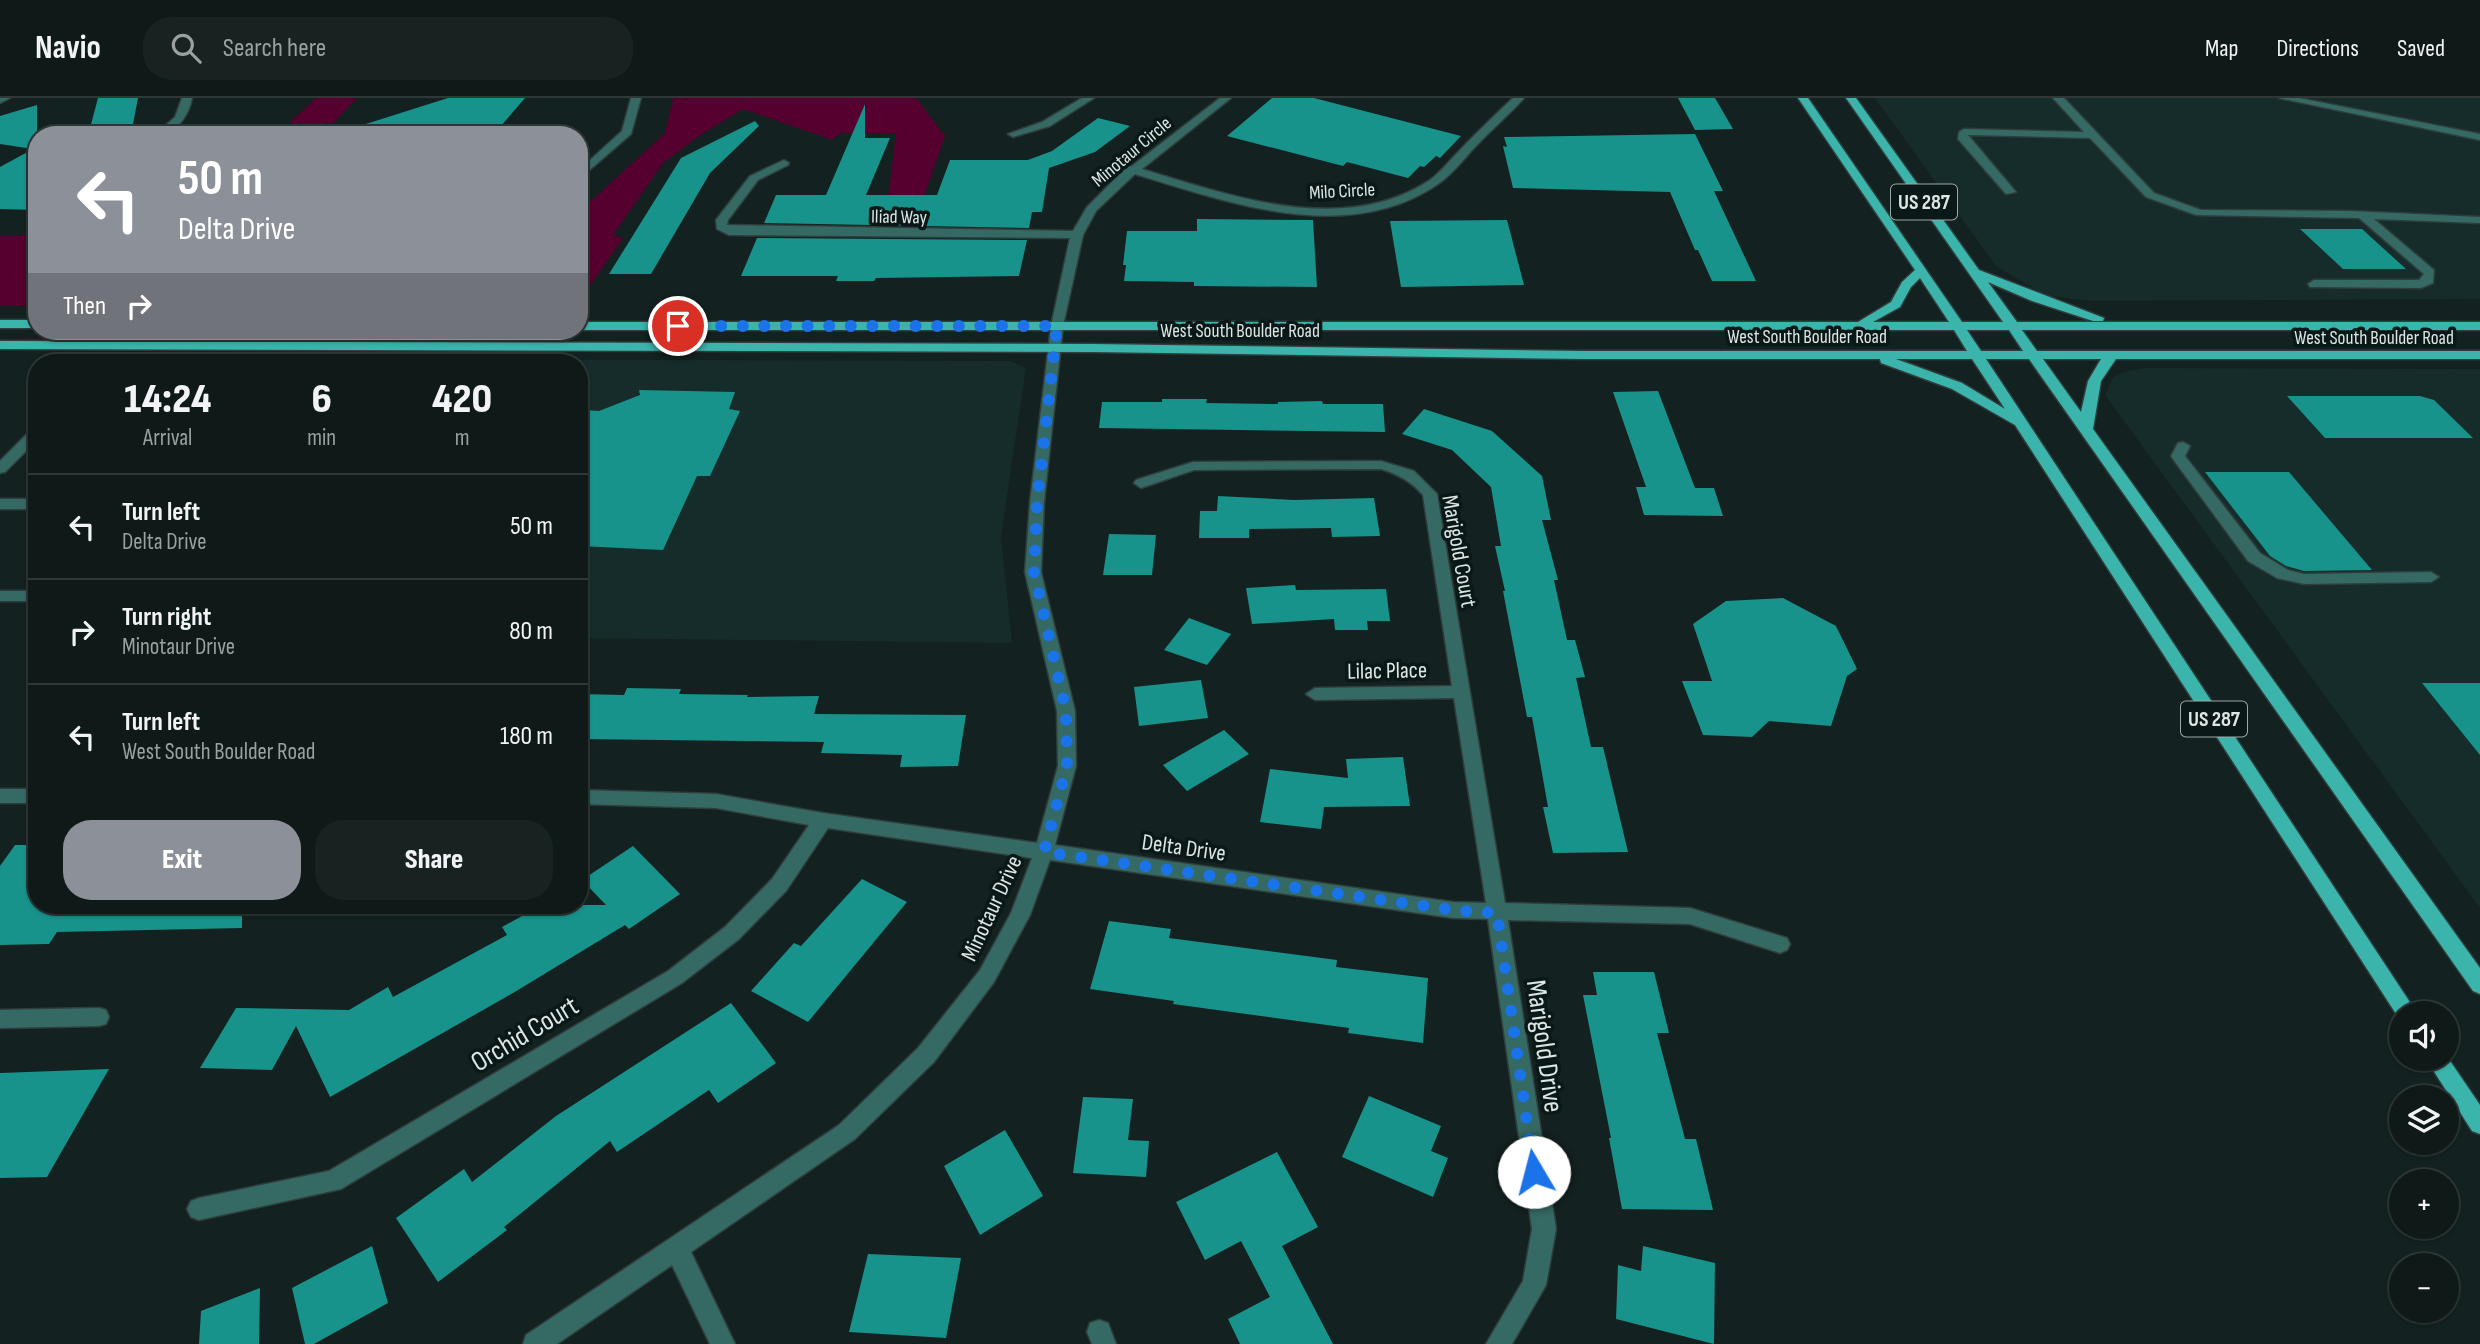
<!DOCTYPE html>
<html lang="en">
<head>
<meta charset="utf-8">
<style>
	body { margin:0; font-family:"Sofia Sans Condensed",sans-serif; background:#172221; color:#f1f3f6; height:100vh; display:flex; flex-direction:column; font-size:26px; white-space:nowrap }
	* { box-sizing:border-box; margin:0 }
	p { font-size:23px; color:#9ba0a2 }
	.icon { flex:none; width:38px; height:38px; fill:none; stroke:currentColor; stroke-width:2; stroke-linecap:round; stroke-linejoin:round }
	.map { position:relative; flex:1; overflow:hidden }
	.details { position:absolute; left:28px; top:256px; width:560px; height:560px; display:flex; flex-direction:column; background:#0e1918; border-radius:28px; box-shadow:0 2px 5px #0004,0 0 0 2px #2e3837 }
	.details>* { flex:none }
	.hud { position:absolute; left:28px; top:28px; width:560px; height:214px; border-radius:28px; box-shadow:0 2px 5px #0004,0 0 0 2px #2e3837; background:#8c9099; color:#fff; overflow:hidden }
	.buttons { position:absolute; left:2389px; top:903px; display:grid; gap:14px }
	.buttons a { display:grid; place-items:center; width:70px; height:70px; border-radius:50%; background:#0e1918; box-shadow:0 2px 5px #0004,0 0 0 2px #2e3837; font-size:35px }
	.pin { position:absolute; display:grid; place-items:center; width:60px; height:60px; color:#fff; margin:-30px; border:4px solid #fff; border-radius:50%; box-shadow:0 2px 7px #0007 }
	.me { position:absolute; width:77px; margin:-38px; rotate:352deg; stroke-linejoin:round; filter:drop-shadow(0 0 5px #0008) }
	.turn { display:flex; align-items:center; gap:24px; height:147px; padding:0 35px; font-size:32px }
	.turn .icon { width:91px; height:91px; stroke-width:2.5 }
	.turn b { display:block; font-size:49px; line-height:60px }
	.then { display:flex; align-items:center; height:66px; padding:0 35px; background:#0003; gap:14px; font-size:26px }
	.eta { display:flex; justify-content:space-evenly; align-items:center; height:119px; text-align:center }
	.eta b { font-size:42px; font-weight:800; line-height:49px }
	.cta { display:flex; gap:14px; margin-top:auto; padding:14px 35px }
	.cta a { flex:1; height:80px; border-radius:28px; background:#8c9099; color:#fff; font-size:28px; font-weight:800; line-height:80px; text-align:center }
	.cta a+a { background:#172221; color:#f1f3f6 }
	ul { padding:0; list-style:none }
	li { display:flex; align-items:center; gap:21px; height:105px; padding:0 35px; border-top:2px solid #2e3837 }
	li div { flex:1 }
	li b { display:block; font-size:26px }
	li em { font-style:normal }
	header { display:flex; align-items:center; gap:42px; box-sizing:border-box; height:98px; padding:0 35px; background:#0e1918; border-bottom:2px solid #2e3837 }
	header strong { font-size:33px }
	nav { display:flex; gap:38px; margin-inline-start:auto; font-size:24px }
	.search { width:490px; height:63px; background:#172221; display:flex; align-items:center; gap:18px; box-sizing:border-box; padding:0 24px; border-radius:28px; color:#9ba0a2; font-size:26px }
	.map>svg:first-child { display:block }
</style>
</head>
<body>
<header>
<strong>Navio</strong>
<div class="search"><svg class="icon" aria-label="search" viewBox="0 0 24 24"><circle cx="10" cy="10" r="6"/><path d="M15 15l6 6"/></svg>Search here</div>
<nav><a>Map</a><a>Directions</a><a>Saved</a></nav>
</header>
<div class="map">
<svg width="2480" height="1246" viewBox="0 0 2480 1246">
	<rect width="100%" height="100%" fill="#132120"/>
	<path fill="#152c2a" d="M1875,0H2480V201L2088,203L2044,197L1996,168Z
		M328,261L1010,263L1026,270L1001,438L1012,545L579,540V264H325Z
		M2145,270L2480,271V810L2105,297L2113,279L2127,273Z"/>
	<path fill="#55002f" d="M316,0H357L322,37H276Z
		M673,0H916L945,38L922,104L888,101L896,35H840L832,42L743,11L702,36L663,65L613,137L623,140L579,204V114L665,35Z
		M0,137H37V208H0Z"/>
	<path fill="#17938b" d="M98,0H138L133,26L89,34Z
		M448,0H525L500,29H484L478,37H351L350,31Z
		M1272,0H1314L1461,38L1440,60L1436,58L1424,69L1420,68L1408,80L1347,64L1343,68L1227,38Z
		M1678,0H1715L1733,31L1695,32Z
		M865,6V40H890L866,97H937L950,62H1028L1052,53L1098,20L1130,28L1095,54L1049,70L1042,114H1032L1029,130L764,125L776,97H826Z
		M37,7V112L0,111V69L33,51L0,46V18Z
		M755,23L759,28L710,75L651,176H609L681,60Z
		M1695,36L1723,93H1714L1756,183H1712L1698,152H1695L1670,94L1513,90L1503,48L1507,49L1504,39Z
		M1197,121L1313,122L1317,189L1194,188V184L1124,183L1126,167H1123L1127,133H1197Z
		M1507,122L1524,187L1401,189L1390,123Z
		M2300,131H2362L2406,171H2343Z
		M757,140L1027,142L1019,178L876,180L874,183H836L838,178H741Z
		M639,292L735,294L729,311L740,313L710,378H697L663,452L579,448V322L585,312L599,313L640,297Z
		M1658,293L1695,390H1714L1723,418L1644,417L1636,389H1646L1613,294Z
		M2287,298H2420L2434,302L2473,340H2325Z
		M1162,301H1207L1206,305L1278,306V304L1322,303L1323,306H1383L1385,334L1099,330L1102,304H1162Z
		M1424,311L1492,333L1542,378L1551,422H1542L1558,482H1554L1567,542H1575L1585,579L1576,580L1591,649H1603L1628,754L1553,755L1543,709H1548L1532,619H1527L1503,493H1505L1495,448H1501L1491,389L1452,352L1402,336Z
		M2205,374H2289L2372,472L2304,473L2286,468L2270,458Z
		M1218,398L1294,402L1374,400L1380,438L1332,439L1331,430L1249,431V440H1199L1200,413H1217Z
		M1109,436L1156,437L1152,477H1103Z
		M1295,487L1296,492L1386,491L1390,523H1367L1368,532H1335L1334,521L1252,526L1246,490Z
		M1783,500L1836,528L1857,571L1847,578L1831,628L1769,623L1752,639L1703,637L1682,583H1712L1693,526L1726,503Z
		M1189,520L1231,536L1207,567L1164,552Z
		M1201,582L1208,620L1139,628L1134,589Z
		M2422,585H2480V657Z
		M627,590L681,591L679,596L748,597L747,599L819,598L814,616L966,617L958,668L900,669L902,657L821,655L824,644L579,641V596L624,597Z
		M1224,632L1249,656L1187,693L1163,667Z
		M1403,659L1410,708L1324,709L1321,731L1260,724L1270,671L1348,680L1346,661Z
		M15,747H37V807H242V830L57,834L49,846L0,847V768Z
		M633,748L680,796L629,831L625,827L513,895L330,999L296,928L272,972L200,970L236,910L349,912L388,889L393,899L507,837L502,829L542,807H606L582,782Z
		M862,781L907,804L808,924L751,893L794,845L801,848Z
		M1109,823L1171,831L1169,840L1337,862L1336,869L1428,880L1423,945L1348,935L1349,930L1173,906L1174,903L1090,891Z
		M1593,874H1654L1669,935H1657L1685,1041H1696L1713,1112L1622,1111L1609,1040H1611L1583,897H1597Z
		M731,905L776,965L718,1005L709,992L617,1054L610,1043L504,1129L507,1132L438,1184L396,1120L464,1071L472,1084L556,1018Z
		M109,971L47,1079L0,1080V975Z
		M1369,998L1441,1028L1431,1053L1448,1060L1433,1099L1342,1059Z
		M1083,999L1133,1001L1128,1042L1149,1043L1146,1079L1073,1075Z
		M1005,1032L1043,1098L980,1137L944,1068Z
		M1277,1054L1318,1129L1282,1148L1333,1246H1240L1228,1221L1270,1199L1241,1143L1205,1162L1176,1104Z
		M372,1148L388,1205L314,1246H305L292,1190Z
		M1643,1148L1715,1165L1714,1246L1616,1221L1618,1167L1641,1173Z
		M868,1156L961,1160L946,1240L849,1234Z
		M260,1190L259,1246H199L201,1213Z"/>
	<g fill="none" stroke-linecap="round" stroke-linejoin="round">
		<defs>
			<path id="minor" d="M0,0H10L0,5Z
				M182,0H192C189,17 180,27 167,37H155L175,19Z
				M631,0H641L631,36L579,81V72L622,33Z
				M1082,0H1094L1050,28L1013,39L1008,36L1042,24Z
				M1220,0H1231L1142,71C1231,98 1344,139 1430,82C1441,74 1450,62 1460,52C1477,34 1495,17 1513,0H1524C1510,16 1493,30 1479,45C1466,58 1453,76 1438,86C1348,148 1229,105 1135,76L1096,113L1083,137L1063,228L1044,404L1041,474L1075,613L1076,668L1055,747L1453,804L1486,805L1454,600L1315,602L1306,596L1315,590L1452,588L1423,397C1411,383 1398,376 1381,371L1194,372L1141,390L1134,385L1136,382L1193,364L1381,363L1414,373L1437,396L1505,805L1690,810L1787,840L1790,846L1787,852L1780,855L1690,826L1508,822L1556,1131L1546,1187L1512,1246H1486L1523,1183L1532,1131L1488,821L1453,820L1050,762L1030,817L994,884L934,964L855,1041L691,1154L735,1246H710L672,1167L557,1246H523L526,1237L839,1027L918,950L980,872L1011,815L1032,760L828,730L786,793L739,841L682,885L341,1091L199,1122L191,1119L187,1111L191,1103L199,1100L329,1073L668,873L725,829L772,781L809,727L716,710L579,706V692L716,696L823,715L1037,745L1058,668L1057,613L1025,474L1030,404L1051,228L1070,140L729,137L717,131L716,122L750,78L784,62L789,65L788,67L758,82L728,122L727,127L1073,133L1087,109L1127,69L1132,68Z
				M2053,0H2064L2154,95L2201,112L2350,113L2480,119V125L2374,121L2434,172L2433,185L2421,190L2310,189L2308,186L2314,182H2419L2424,176L2359,120L2196,117L2146,99L2090,40L1968,37L2016,94L2006,96L1958,41L1959,34L1964,31L2084,34Z
				M2279,0H2299L2480,36V42Z
				M442,233H454L443,251H433L431,248Z
				M37,330V342L5,374L0,375V363L32,331Z
				M2183,344L2190,348L2185,358L2260,455L2288,472L2304,476L2431,474L2439,479L2431,484L2304,486L2277,480L2248,463L2173,361L2171,358L2178,345Z
				M0,401H37V411H0Z
				M0,493H37V503H0Z
				M0,691H37V705H0Z
				M99,910L106,912L109,919L106,926L99,928L0,930V912Z
				M1099,1222L1108,1225L1116,1246H1092L1087,1234L1090,1225Z"/>
			<path id="major" d="M1798,0H1808L1962,224H2003L1846,0H1856L1979,172L2104,220L2103,223H2093L2032,203L1988,184L2017,224H2480V232H2022L2037,253H2480V261H2116L2101,283L2093,331L2480,870V896L2473,893L2029,261H1986L2417,915H2401L2400,922L2015,327L1952,291L1881,265L1880,261H1581L1092,254L0,251V243L1092,246L1581,253H1967L1954,232H579V224H1858L1891,204L1902,184L1915,172ZM1920,180L1949,224H1873L1900,209L1911,189ZM1967,232H2009L2023,253H1981ZM1896,261H1972L2005,311L1962,285ZM2043,261H2101L2088,283L2081,314Z
				M0,222H37V230H0Z
				M2446,957L2480,1007V1036L2472,1033L2426,961H2446Z"/>
		</defs>
		<use href="#minor" stroke="#2f3d3c" stroke-width="3"/>
		<use href="#major" stroke="#2f3d3c" stroke-width="3"/>
		<use href="#minor" fill="#356964" fill-rule="evenodd"/>
		<use href="#major" fill="#3bb4ac" fill-rule="evenodd"/>
	</g>
	<g fill="none" stroke-linecap="round" stroke-linejoin="round">
		<path stroke="#1a73e8" stroke-width="12" stroke-dasharray="0 21.6" d="M678,228H1057L1037,404L1034,474L1066,613L1067,668L1044,754L1453,812L1497,815L1534,1074"/>
	</g>
	<g text-anchor="middle" stroke-width="7" stroke-linejoin="round" paint-order="stroke">
		<g font-size="19" fill="#dde6e5" stroke="#0a1817">
			<text transform="translate(1131 53) rotate(-40)" y="7">Minotaur Circle</text>
			<text transform="translate(1342 92) rotate(-3)" y="7">Milo Circle</text>
			<text transform="translate(899 118) rotate(1)" y="7">Iliad Way</text>
			<text x="1240" y="239">West South Boulder Road</text>
			<text x="1807" y="245">West South Boulder Road</text>
			<text x="2374" y="246">West South Boulder Road</text>
		</g>
		<g fill="#0a1817" stroke="#9ea8a7" stroke-width="2">
			<rect x="1891" y="86.5" width="66" height="35" rx="5"/>
			<rect x="2181" y="603.5" width="66" height="35" rx="5"/>
		</g>
		<g font-size="21" font-weight="bold" fill="#dde6e5">
			<text x="1924" y="111">US 287</text>
			<text x="2214" y="628">US 287</text>
		</g>
		<g font-size="23" fill="#dde6e5" stroke="#0a1817">
			<text transform="translate(1460 453) rotate(80)" y="8">Marigold Court</text>
			<text transform="translate(1387 572) rotate(-1)" y="8">Lilac Place</text>
			<text transform="translate(1184 749) rotate(8)" y="8">Delta Drive</text>
			<text transform="translate(991 810) rotate(-65)" y="8">Minotaur Drive</text>
		</g>
		<g font-size="28" fill="#dde6e5" stroke="#0a1817">
			<text transform="translate(524 935) rotate(-31)" y="10">Orchid Court</text>
			<text transform="translate(1546 948) rotate(82)" y="10">Marigold Drive</text>
		</g>
	</g>
</svg>
<div class="buttons">
<a><svg class="icon" aria-label="sound" viewBox="0 0 24 24"><path d="M4 9h4l5-4v14l-5-4H4zM17 9q2 3 0 6"/></svg></a>
<a><svg class="icon" aria-label="layers" viewBox="0 0 24 24"><path d="M12 4l9 5-9 5-9-5zM3 14l9 5 9-5"/></svg></a>
<a>+</a>
<a>−</a>
</div>
<div class="pin" style="left:678px;top:228px;background:#d93025"><svg class="icon" aria-label="arrive" viewBox="0 0 24 24"><path d="M6 21V4h12l-3 4 3 4H6"/></svg></div>
<svg class="me" style="left:1534px;top:1074px" viewBox="-20 -20 40 40"><circle r="19" fill="#fff"/><path d="M0-13L10 11 0 6-10 11z" fill="#1a73e8"/></svg>
<div class="hud">
<div class="turn"><svg class="icon" aria-label="left" viewBox="0 0 24 24"><path d="M17 20v-9H6M10 6l-5 5 5 5"/></svg><div><b>50 m</b>Delta Drive</div></div>
<div class="then">Then<svg class="icon" aria-label="right" viewBox="0 0 24 24"><path d="M7 20v-9h11M14 6l5 5-5 5"/></svg></div>
</div>
<section class="details">
<div class="eta">
<div><b>14:24</b><p>Arrival</p></div>
<div><b>6</b><p>min</p></div>
<div><b>420</b><p>m</p></div>
</div>
<ul>
<li><svg class="icon" aria-label="left" viewBox="0 0 24 24"><path d="M17 20v-9H6M10 6l-5 5 5 5"/></svg><div><b>Turn left</b><p>Delta Drive</p></div><em>50 m</em></li>
<li><svg class="icon" aria-label="right" viewBox="0 0 24 24"><path d="M7 20v-9h11M14 6l5 5-5 5"/></svg><div><b>Turn right</b><p>Minotaur Drive</p></div><em>80 m</em></li>
<li><svg class="icon" aria-label="left" viewBox="0 0 24 24"><path d="M17 20v-9H6M10 6l-5 5 5 5"/></svg><div><b>Turn left</b><p>West South Boulder Road</p></div><em>180 m</em></li>
</ul>
<div class="cta"><a>Exit</a><a>Share</a></div>
</section>
</div>
</body>
</html>
